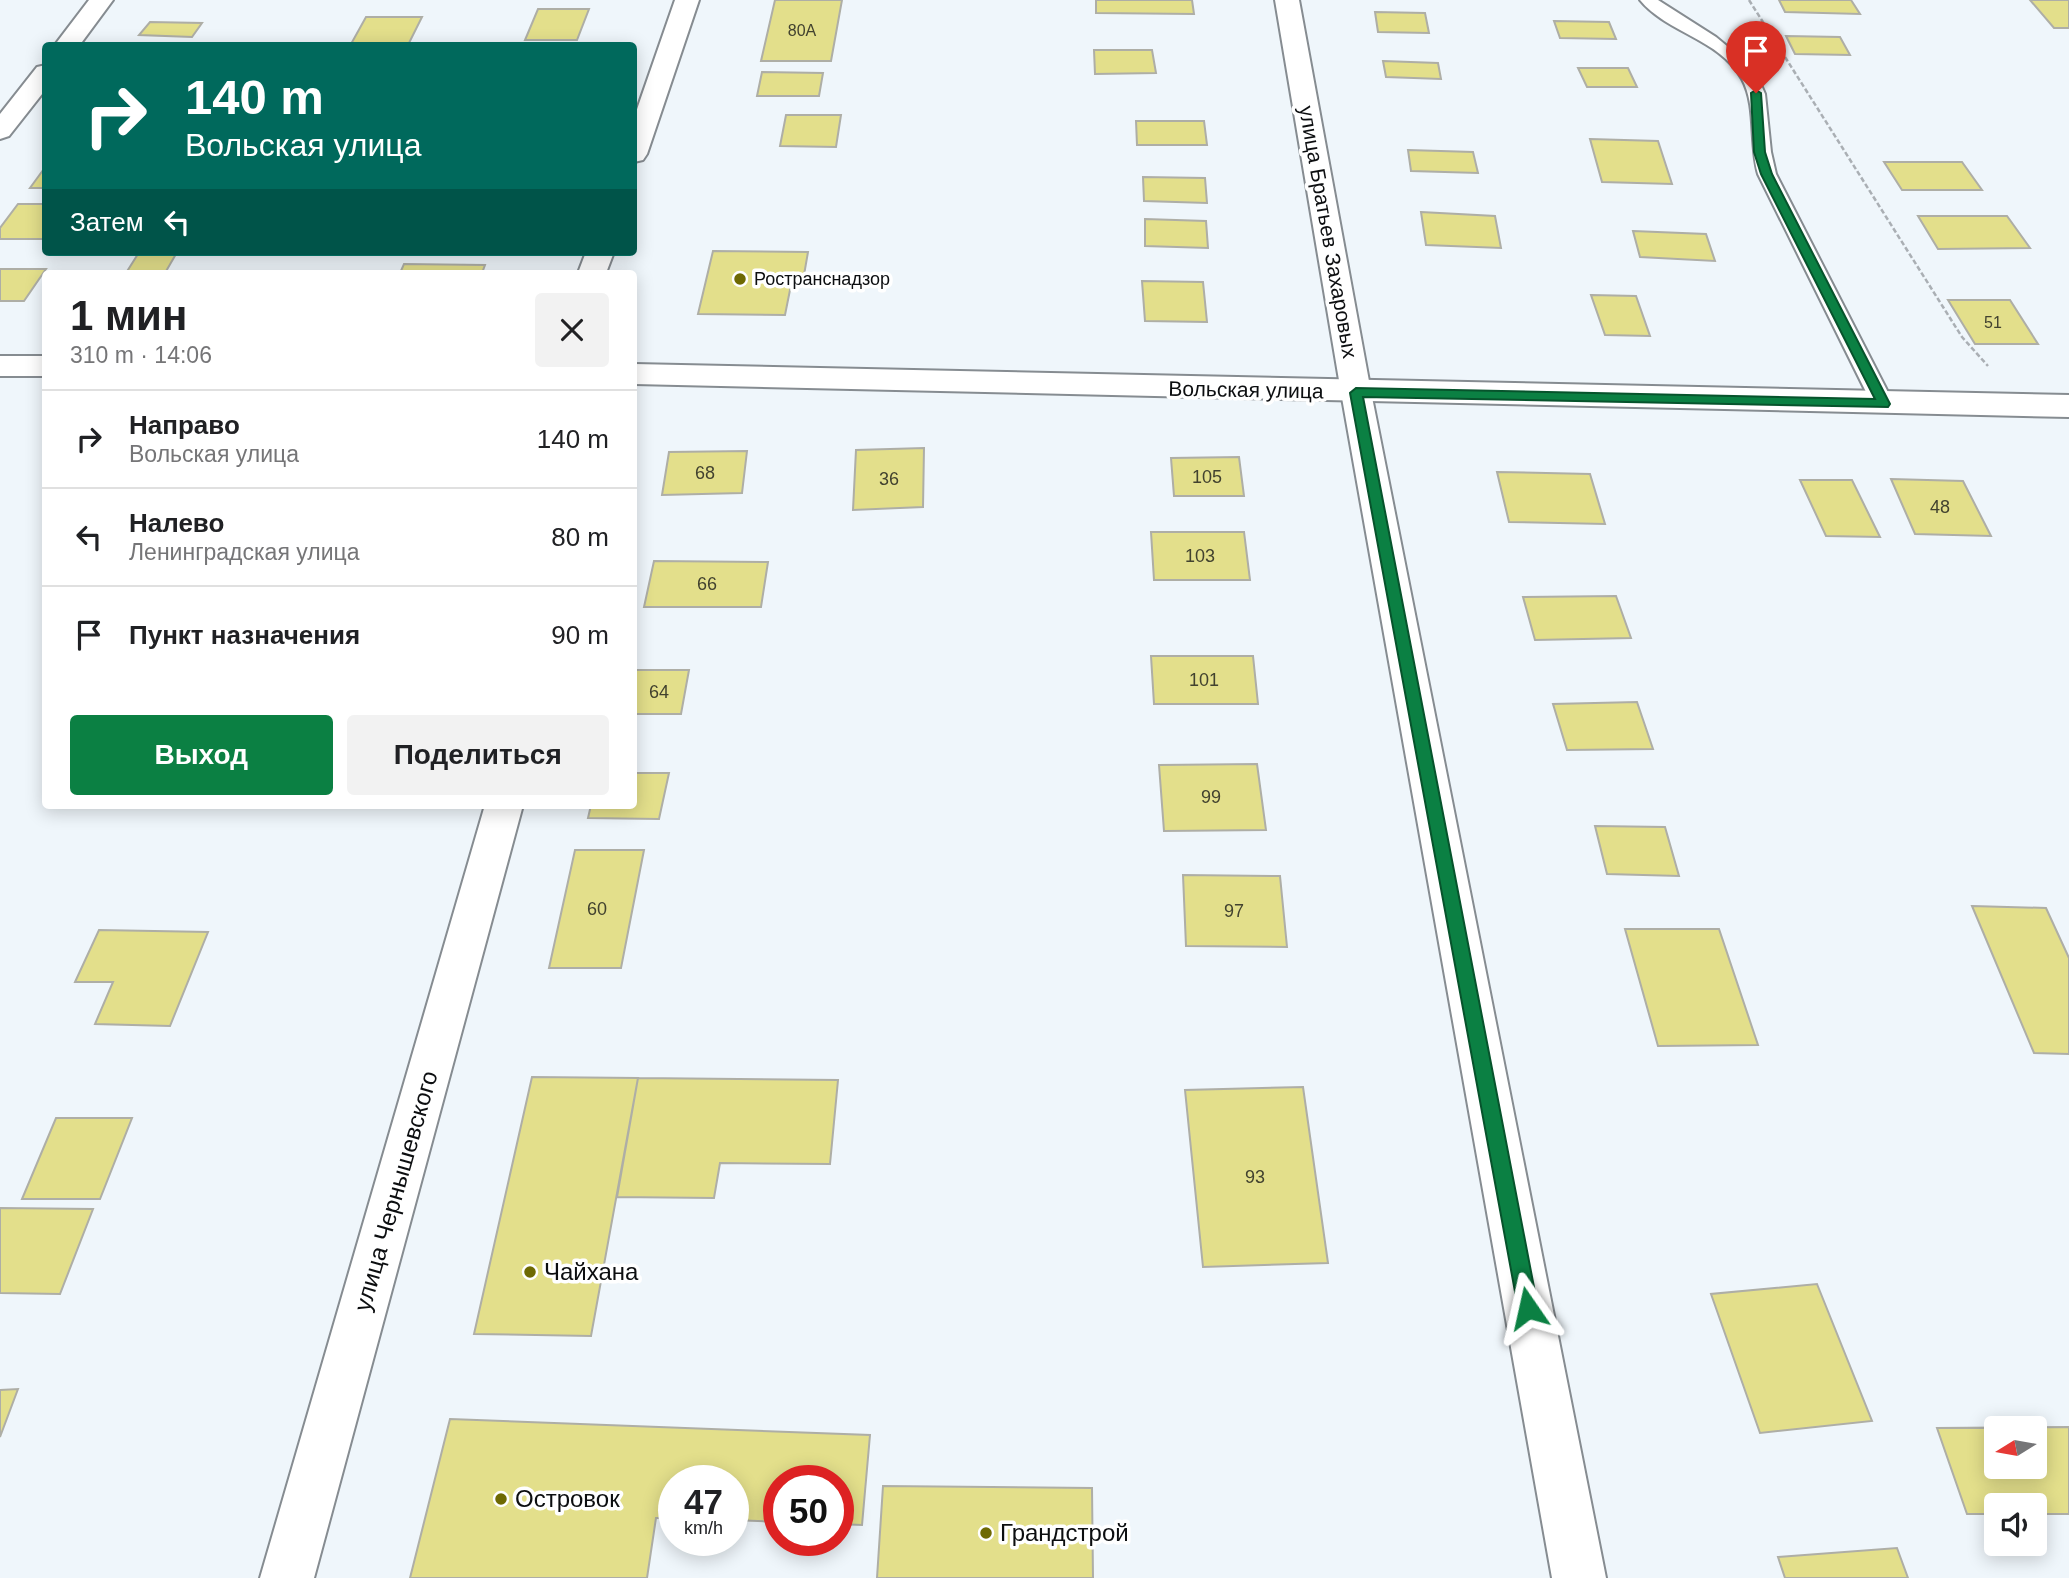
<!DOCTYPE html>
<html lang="ru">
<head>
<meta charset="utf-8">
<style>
	body { margin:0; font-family:Arial,sans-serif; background:#f2f2f2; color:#202124; height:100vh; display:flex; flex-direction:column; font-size:26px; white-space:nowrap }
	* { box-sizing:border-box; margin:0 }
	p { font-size:23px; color:#757577 }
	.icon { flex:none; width:38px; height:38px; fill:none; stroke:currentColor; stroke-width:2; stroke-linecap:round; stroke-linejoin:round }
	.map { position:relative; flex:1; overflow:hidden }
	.drawer { position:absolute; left:42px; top:270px; width:595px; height:539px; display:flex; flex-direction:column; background:#fff; border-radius:7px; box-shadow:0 4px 18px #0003 }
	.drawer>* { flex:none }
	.hud { position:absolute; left:42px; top:42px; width:595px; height:214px; border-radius:7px; box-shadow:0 4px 18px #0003; background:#00695c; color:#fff; overflow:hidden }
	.needle { width:46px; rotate:259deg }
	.buttons { position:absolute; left:1984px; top:1416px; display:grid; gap:14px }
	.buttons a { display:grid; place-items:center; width:63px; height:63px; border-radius:7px; background:#fff; box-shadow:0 4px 18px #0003; font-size:35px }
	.speed { position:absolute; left:658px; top:1465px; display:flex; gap:14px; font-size:35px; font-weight:700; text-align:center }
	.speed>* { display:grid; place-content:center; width:91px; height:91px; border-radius:50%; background:#fff; box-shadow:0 4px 18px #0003; line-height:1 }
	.speed small { font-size:18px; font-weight:400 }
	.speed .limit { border:10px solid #d22; background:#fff; color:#111 }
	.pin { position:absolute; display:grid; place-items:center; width:60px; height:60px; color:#fff; margin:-72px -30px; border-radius:50% 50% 50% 0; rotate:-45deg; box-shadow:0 0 7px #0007 }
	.pin .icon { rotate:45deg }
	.me { position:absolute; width:77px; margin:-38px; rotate:349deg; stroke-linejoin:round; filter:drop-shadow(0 0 5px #0008) }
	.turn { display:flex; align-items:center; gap:24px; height:147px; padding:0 28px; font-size:32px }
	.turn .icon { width:91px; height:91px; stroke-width:2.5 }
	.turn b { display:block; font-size:49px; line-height:60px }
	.then { display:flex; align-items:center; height:66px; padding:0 28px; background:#0003; gap:14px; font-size:26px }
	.round { display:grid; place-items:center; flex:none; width:74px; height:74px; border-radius:7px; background:#f2f2f2 }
	.headline { display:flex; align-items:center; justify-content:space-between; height:119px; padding:0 28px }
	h1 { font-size:42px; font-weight:800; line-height:52px }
	.button { display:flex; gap:14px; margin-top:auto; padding:14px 28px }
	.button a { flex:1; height:80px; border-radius:7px; background:#0b8043; color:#fff; font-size:28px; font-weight:800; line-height:80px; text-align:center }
	.button a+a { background:#f2f2f2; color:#202124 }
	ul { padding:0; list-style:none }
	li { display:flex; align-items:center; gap:21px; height:98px; padding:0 28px; border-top:2px solid #e0e0e0 }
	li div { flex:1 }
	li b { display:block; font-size:26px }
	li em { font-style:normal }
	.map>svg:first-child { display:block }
</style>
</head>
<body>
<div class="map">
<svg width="2069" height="1578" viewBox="0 0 2069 1578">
	<rect width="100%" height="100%" fill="#eff6fb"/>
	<path fill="#e3df8b" stroke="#aeaea6" stroke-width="2" fill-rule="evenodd" d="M775,0H842L831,61H761Z
		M1096,0H1192L1194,14L1096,13Z
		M1779,0H1851L1860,14L1785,12Z
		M2030,0H2069V28H2054Z
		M538,9H589L577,40H525Z
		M1375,12L1425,13L1429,33L1378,32Z
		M366,17H422L408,45L351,44Z
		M1554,21L1609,22L1616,39L1560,38Z
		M150,22L202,23L192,37L139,35Z
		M1786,36L1840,37L1850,55L1795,54Z
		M1094,50H1152L1156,73L1095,74Z
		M1383,61L1438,63L1441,79L1386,77Z
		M1578,68H1628L1637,87H1587Z
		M762,72L823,73L819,96H757Z
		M786,115H841L836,147L780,146Z
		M1136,121H1204L1207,145H1137Z
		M1590,139L1658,141L1672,184L1602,182Z
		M1408,150L1473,152L1478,173L1411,171Z
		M1884,162H1962L1982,190H1902Z
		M46,166V188H30Z
		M1143,177L1205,178L1207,203L1144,201Z
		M18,204H46V239H0V228Z
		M1421,212L1495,216L1501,248L1426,245Z
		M1918,216H2007L2030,248L1938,249Z
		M1145,219L1206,221L1208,248L1145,246Z
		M1633,231L1706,234L1715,261L1640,257Z
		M713,251L808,252L804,275H793L785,315L698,314Z
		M138,254H176L165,273H126Z
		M404,264L485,265L482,273H400Z
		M0,269H46L24,301H0Z
		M1142,281L1203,282L1207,322L1145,321Z
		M1591,295L1636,296L1650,336L1605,335Z
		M1948,300H2010L2038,344H1975Z
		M924,448L923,507L853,510L856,450Z
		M747,451L742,493L662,495L669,452Z
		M1239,457L1244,496H1174L1171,458Z
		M1497,472L1590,474L1605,524L1509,522Z
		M1891,479L1963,481L1991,536L1915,534Z
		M1800,480H1852L1880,537L1826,536Z
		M1151,532H1244L1250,580H1154Z
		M654,561L768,562L761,607H644Z
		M1616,596L1631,638L1535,640L1523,597Z
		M1151,656H1253L1258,704H1154Z
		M634,670H689L681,714H634Z
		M1637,702L1653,749L1567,750L1553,704Z
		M1257,764L1266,830L1164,831L1159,765Z
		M634,773H669L659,819L588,818L591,805H634Z
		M1595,826L1665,827L1679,876L1607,874Z
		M575,850H644L621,968H549Z
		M1183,875L1280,876L1287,947L1186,946Z
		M1972,906L2046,908L2069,958V1054L2034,1053Z
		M1625,929H1719L1758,1045L1658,1046Z
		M99,930L208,932L170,1026L95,1024L113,982H75Z
		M532,1077L638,1078L591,1336L474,1334Z
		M638,1078L838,1080L830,1164L720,1163L714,1198L617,1197Z
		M1303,1087L1328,1263L1203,1267L1185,1090Z
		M56,1118H132L100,1199H22Z
		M0,1208L93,1209L60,1294L0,1293Z
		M1817,1284L1872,1421L1760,1433L1711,1294Z
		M18,1389L0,1437V1390Z
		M450,1419L870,1435L862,1525L838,1524V1480H779V1522L733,1520V1480H674V1518H656L647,1578H410Z
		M2069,1427V1514H2035V1505H1997V1514H1967L1937,1428ZM1997,1428H2035V1466H1997Z
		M883,1486L1092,1488L1093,1578H877Z
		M1897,1548L1908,1578H1785L1778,1557Z"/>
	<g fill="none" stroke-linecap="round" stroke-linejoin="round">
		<defs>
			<path id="lane" d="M1640,0H1658L1716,37L1745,61L1758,78L1765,94L1771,152L1776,174L1894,404L1890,409L1883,411L1876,409L1872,404L1758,174C1749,143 1757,107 1742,79C1720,39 1667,33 1640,0Z"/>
			<path id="street" d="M89,0H113L79,46H54Z
				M675,0H699L647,154L643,160L634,162V118Z
				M46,65V89L9,136L0,139V114L37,67Z
				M586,252H614L606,273H578Z
				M0,356H46V376H0Z
				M634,364L2069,395V417L634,384Z
				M485,805H523L314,1578H260Z"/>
			<path id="secondary" d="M1275,0H1299L1371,392L1606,1578H1552L1341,392Z"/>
		</defs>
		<use href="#lane" stroke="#868c91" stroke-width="4"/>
		<use href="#street" stroke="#868c91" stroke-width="4"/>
		<use href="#secondary" stroke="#868c91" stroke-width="4"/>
		<path stroke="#aaafb4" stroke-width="2.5" stroke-dasharray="5 2.5" stroke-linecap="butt" d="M1749,0L1962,337L1988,366"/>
		<use href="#lane" fill="#fff" fill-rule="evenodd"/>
		<use href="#street" fill="#fff" fill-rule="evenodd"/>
		<use href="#secondary" fill="#fff" fill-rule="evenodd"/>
	</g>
	<path fill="#0b8043" stroke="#07532c" stroke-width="2" d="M1756,90L1761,93L1765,152L1772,174L1890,404L1888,407L1363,397L1538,1308L1535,1316L1528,1319L1521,1316L1518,1308L1350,393L1356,388L1875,399L1761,174L1754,152L1751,93Z"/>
	<g fill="#6e6902" stroke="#fff" stroke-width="2.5">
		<circle cx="740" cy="279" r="7"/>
		<circle cx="530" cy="1272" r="7"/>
		<circle cx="501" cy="1499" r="7"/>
		<circle cx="986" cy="1533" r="7"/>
	</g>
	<g text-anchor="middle" stroke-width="7" stroke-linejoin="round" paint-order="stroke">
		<g font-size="16" fill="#42422f">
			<text x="802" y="36">80А</text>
			<text x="1993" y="328">51</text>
		</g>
		<g font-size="18" fill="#0c0e10" stroke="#fff" text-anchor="start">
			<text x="754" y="285">Ространснадзор</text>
		</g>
		<g font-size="18" fill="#42422f">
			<text x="705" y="479">68</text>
			<text x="1207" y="483">105</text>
			<text x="889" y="485">36</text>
			<text x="1940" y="513">48</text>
			<text x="1200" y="562">103</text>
			<text x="707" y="590">66</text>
			<text x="1204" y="686">101</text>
			<text x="659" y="698">64</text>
			<text x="1211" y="803">99</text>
			<text x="597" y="915">60</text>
			<text x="1234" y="917">97</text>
			<text x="1255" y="1183">93</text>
		</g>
		<g font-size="21" fill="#0c0e10" stroke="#fff">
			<text transform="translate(1328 232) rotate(80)" y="7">улица Братьев Захаровых</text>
			<text transform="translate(1246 390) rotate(1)" y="7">Вольская улица</text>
		</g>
		<g font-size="24" fill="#0c0e10" stroke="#fff">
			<text transform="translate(396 1191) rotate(-74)" y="8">улица Чернышевского</text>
		</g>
		<g font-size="24" fill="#0c0e10" stroke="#fff" text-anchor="start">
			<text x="544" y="1280">Чайхана</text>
			<text x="515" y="1507">Островок</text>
			<text x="1000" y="1541">Грандстрой</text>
		</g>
	</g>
</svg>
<div class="buttons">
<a><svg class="needle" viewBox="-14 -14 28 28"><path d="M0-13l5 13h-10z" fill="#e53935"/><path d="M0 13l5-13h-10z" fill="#757577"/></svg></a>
<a><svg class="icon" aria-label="sound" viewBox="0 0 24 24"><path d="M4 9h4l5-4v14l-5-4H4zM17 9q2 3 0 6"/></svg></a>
</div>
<div class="speed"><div>47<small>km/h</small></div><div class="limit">50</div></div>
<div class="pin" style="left:1756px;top:93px;background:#d93025"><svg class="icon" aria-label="arrive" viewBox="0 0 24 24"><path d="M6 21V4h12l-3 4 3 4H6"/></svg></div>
<svg class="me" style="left:1528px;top:1308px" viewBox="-20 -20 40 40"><path d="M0-17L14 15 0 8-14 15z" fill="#0b8043" stroke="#fff" stroke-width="4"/></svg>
<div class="hud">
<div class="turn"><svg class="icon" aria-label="right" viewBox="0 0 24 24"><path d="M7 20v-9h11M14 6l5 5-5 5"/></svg><div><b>140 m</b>Вольская улица</div></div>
<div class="then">Затем<svg class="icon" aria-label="left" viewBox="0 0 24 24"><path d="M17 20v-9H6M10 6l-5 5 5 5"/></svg></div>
</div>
<section class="drawer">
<div class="headline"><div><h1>1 мин</h1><p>310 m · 14:06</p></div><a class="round"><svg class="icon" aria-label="close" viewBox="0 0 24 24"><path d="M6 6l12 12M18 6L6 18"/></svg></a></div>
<ul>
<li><svg class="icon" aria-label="right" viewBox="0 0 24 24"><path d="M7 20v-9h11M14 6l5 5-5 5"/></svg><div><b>Направо</b><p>Вольская улица</p></div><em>140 m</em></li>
<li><svg class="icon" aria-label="left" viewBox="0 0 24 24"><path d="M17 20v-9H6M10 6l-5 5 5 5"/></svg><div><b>Налево</b><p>Ленинградская улица</p></div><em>80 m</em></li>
<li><svg class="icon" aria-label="arrive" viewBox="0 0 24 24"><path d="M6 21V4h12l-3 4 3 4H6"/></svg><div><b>Пункт назначения</b></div><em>90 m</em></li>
</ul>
<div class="button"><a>Выход</a><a>Поделиться</a></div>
</section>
</div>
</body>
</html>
